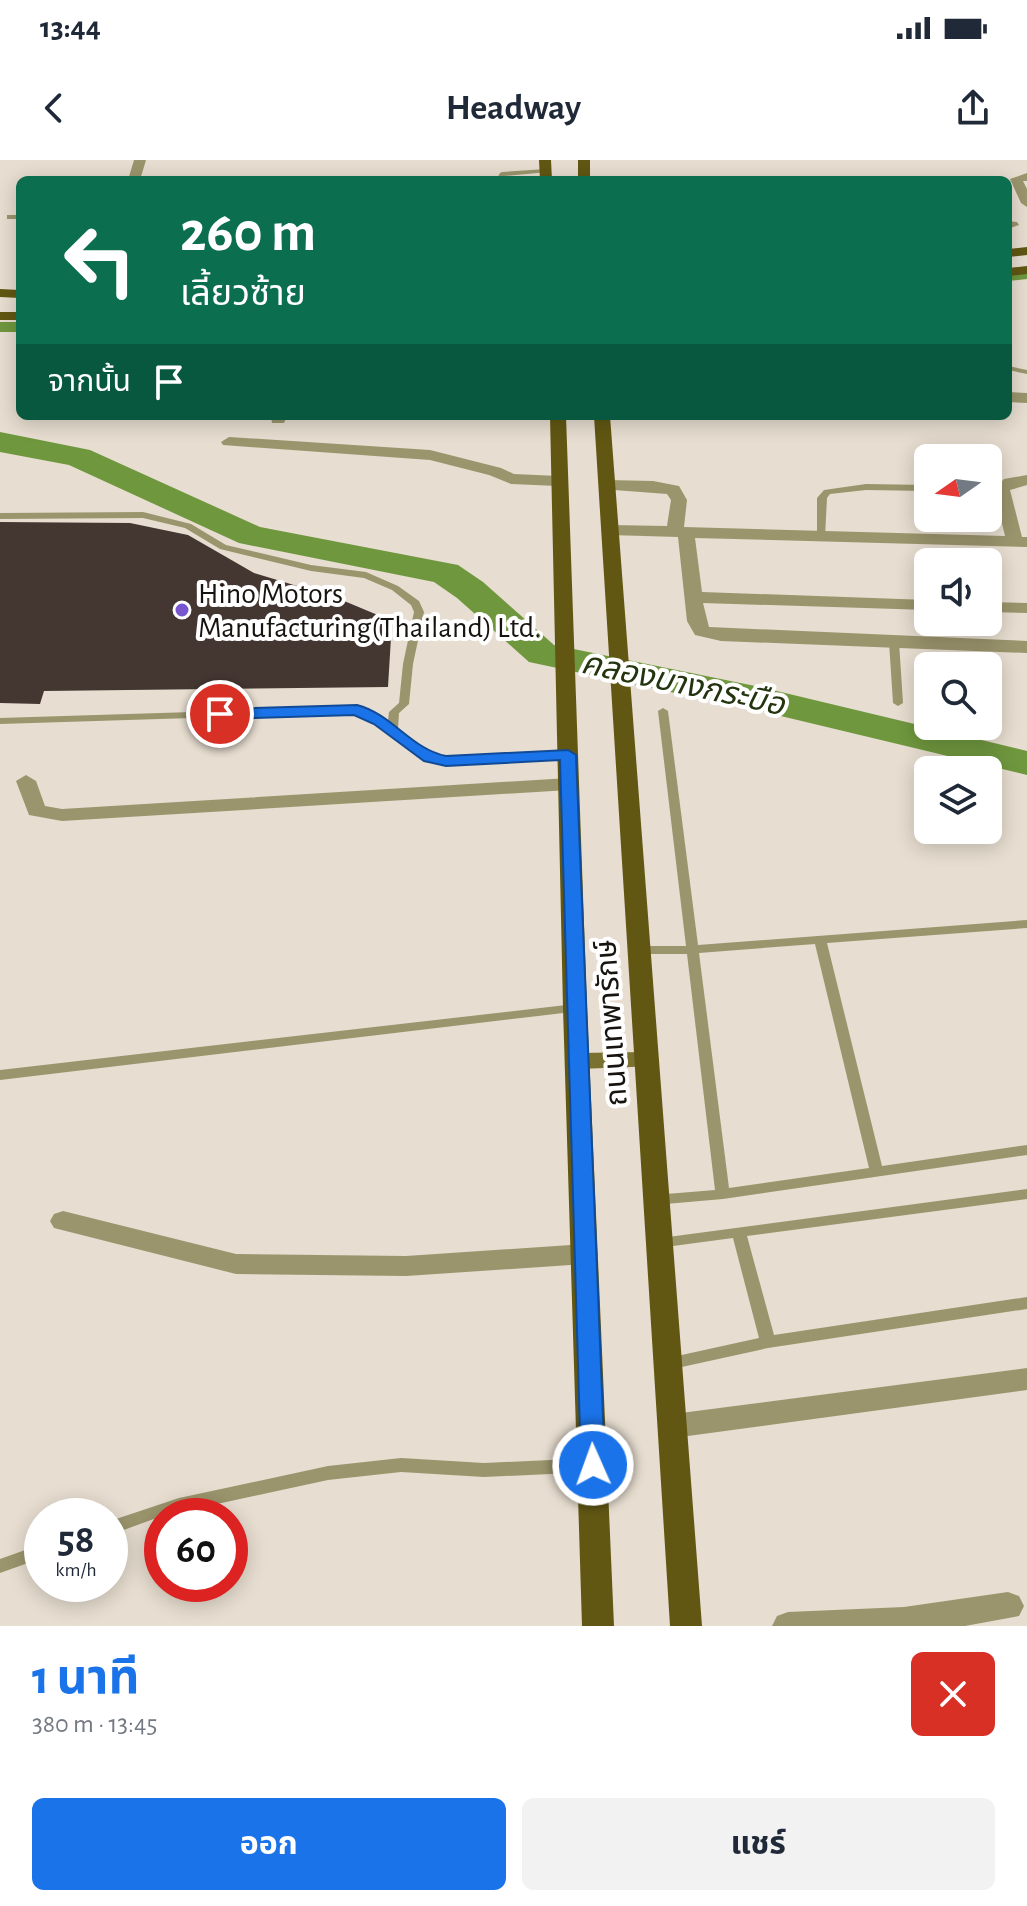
<!DOCTYPE html>
<html lang="th">
<head>
<meta charset="utf-8">
<style>
	body { margin:0; font-family:"Alegreya Sans","Noto Sans Thai",sans-serif; background:#f2f2f3; color:#1f2937; height:100vh; display:flex; flex-direction:column; font-size:30px; white-space:nowrap }
	* { box-sizing:border-box; margin:0 }
	p { font-size:26px; color:#747a83 }
	.icon { flex:none; width:44px; height:44px; fill:none; stroke:currentColor; stroke-width:2; stroke-linecap:round; stroke-linejoin:round }
	.map { position:relative; height:1466px; overflow:hidden }
	.details { display:flex; flex-direction:column; background:#fff; flex:1 }
	.details>* { flex:none }
	.guide { position:absolute; left:16px; top:16px; width:996px; height:244px; border-radius:12px; box-shadow:0 4px 20px #0003; background:#0b6e4f; color:#fff; overflow:hidden }
	.needle { width:52px; rotate:256deg }
	.fabs { position:absolute; left:914px; top:284px; display:grid; gap:16px }
	.fabs a { display:grid; place-items:center; width:88px; height:88px; border-radius:12px; background:#fff; box-shadow:0 4px 20px #0003; font-size:40px }
	.speed { position:absolute; left:24px; top:1338px; display:flex; gap:16px; font-size:40px; font-weight:700; text-align:center }
	.speed>* { display:grid; place-content:center; width:104px; height:104px; border-radius:50%; background:#fff; box-shadow:0 4px 20px #0003; line-height:1 }
	.speed small { font-size:20px; font-weight:400 }
	.speed .limit { border:12px solid #d22; background:#fff; color:#111 }
	.pin { position:absolute; display:grid; place-items:center; width:68px; height:68px; color:#fff; margin:-34px; border:4px solid #fff; border-radius:50%; box-shadow:0 2px 8px #0007 }
	.me { position:absolute; width:88px; margin:-44px; rotate:358deg; stroke-linejoin:round; filter:drop-shadow(0 0 6px #0008) }
	.turn { display:flex; align-items:center; gap:28px; height:168px; padding:0 32px; font-size:36px }
	.turn .icon { width:104px; height:104px; stroke-width:2.5 }
	.turn b { display:block; font-size:56px; line-height:68px }
	.then { display:flex; align-items:center; height:76px; padding:0 32px; background:#0003; gap:16px; font-size:30px }
	.round { display:grid; place-items:center; flex:none; width:84px; height:84px; border-radius:12px; background:#f2f2f3 }
	.head { display:flex; align-items:center; justify-content:space-between; height:136px; padding:0 32px }
	h1 { font-size:48px; font-weight:700; line-height:60px; color:#1a73e8 }
	.action { display:flex; gap:16px; margin-top:auto; padding:16px 32px }
	.action a { flex:1; height:92px; border-radius:12px; background:#1a73e8; color:#fff; font-size:32px; font-weight:700; line-height:92px; text-align:center }
	.action a+a { background:#f2f2f3; color:#1f2937 }
	.status { display:flex; justify-content:space-between; align-items:center; height:56px; padding:0 40px; background:#fff; direction:ltr }
	.status svg { height:22px; fill:currentColor }
	header { display:flex; justify-content:space-between; align-items:center; height:104px; padding:0 32px; background:#fff; font-size:36px; font-weight:700 }
	.map>svg:first-child { display:block }
</style>
</head>
<body>
<div class="status"><b>13:44</b><svg viewBox="0 0 49 12"><path d="M0 12V9h3v3zM5 12V6h3v6zM10 12V3h3v9zM15 12V0h3v12zM26 1h20v11H26zM47 4h2v5h-2z"/></svg></div>
<header><svg class="icon" aria-label="back" viewBox="0 0 24 24"><path d="M15 5l-7 7 7 7"/></svg>Headway<svg class="icon" aria-label="share" viewBox="0 0 24 24"><path d="M12 15V3M7 8l5-5 5 5M5 13v7h14v-7"/></svg></header>
<div class="map">
<svg width="1027" height="1466" viewBox="0 0 1027 1466">
	<rect width="100%" height="100%" fill="#e7ddd0"/>
	<g fill="none" stroke-linecap="round" stroke-linejoin="round">
		<path fill="#6f973e" fill-rule="evenodd" d="M1027,109V119L1008,121V111Z
			M0,162H20V172H0Z"/>
		<path fill="#6f973e" fill-rule="evenodd" d="M0,272L90,290L260,367L458,405L483,422L554,485L760,527L1027,591V615L760,551L529,502L457,438L434,422L239,383L69,305L0,292Z"/>
	</g>
	<path fill="#443732" d="M0,362L130,363L188,375L254,413L337,438L392,461L388,527L44,531L40,544L0,543Z"/>
	<g fill="none" stroke-linecap="round" stroke-linejoin="round">
		<path fill="#9b956d" fill-rule="evenodd" d="M546,9L548,10V12L504,16L502,20H496L500,13L502,12Z
			M7,55H20V59H7Z
			M1008,206L1027,210V214L1008,210Z
			M866,324L928,325V331L866,330L830,334L827,338L825,377L820,380L817,379V338L824,330Z
			M143,352L191,364L226,385L311,405L366,412L398,426L419,441L424,452L413,504L409,544L399,553L398,569L428,594L446,598L568,592L574,595L568,598L446,604L420,598L376,562L355,553L0,564V558L357,547L388,561L389,552L399,543L403,504L414,452L411,445L392,430L364,418L311,411L220,389L185,368L143,358L0,359V353Z
			M894,479L899,482L903,543L898,546L893,543L889,482Z
			M663,548L668,551L698,785L1027,760V768L827,783L882,1006L1027,985V995L723,1039L654,1045L649,1044L647,1040L649,1036L654,1035L715,1030L687,794H638L632,790L638,786H686L658,551ZM815,784L869,1008L729,1028L699,793Z
			M575,844L580,845L581,848L580,851L0,920V910Z
			M1027,1029V1039L747,1076L774,1175L1027,1137V1149L768,1188L668,1210L663,1208L660,1204L663,1200L668,1198L759,1178L733,1078L658,1088L653,1087L651,1083L653,1079Z
			M401,1298L484,1303L593,1298L599,1300L601,1305L599,1310L593,1312L484,1317L401,1312L328,1320L162,1356L110,1375V1361L179,1338L328,1306Z
			M42,1384V1398L0,1413V1399Z"/>
		<path fill="#9b956d" fill-rule="evenodd" d="M134,0H146L140,20H128Z
			M1027,13V21H1023L1027,29V47L1021,43L1010,19Z
			M1008,61L1017,62L1019,65L1008,69Z
			M1008,232L1027,233V243L1008,242Z
			M271,256H287L284,263H272Z
			M229,277L430,290L501,308L514,314L558,316L566,321L558,326L511,324L489,315L430,300L223,285L221,282Z
			M1027,315V325L1010,330L1022,377H1027V387L695,378L702,432L928,440V450L703,443L709,467L1027,481V493L721,481L695,475L687,461L678,377L610,375L601,370L610,365L667,366L671,340L667,334L601,329L599,325L601,321L607,320L653,321L679,326L687,340L684,367L1005,376L994,330L1004,319Z
			M988,442L1027,443V453L988,452Z
			M26,615L36,621L45,646L62,649L569,618L579,624L569,630L62,661L29,655L16,621Z
			M63,1051L236,1094L406,1096L585,1084L594,1087L598,1094L594,1101L585,1104L406,1116L236,1114L54,1068L50,1061L54,1054Z
			M1027,1208V1230L673,1278L663,1274L659,1266L663,1258L673,1254Z
			M1008,1432L1019,1436L1024,1446L1019,1456L965,1466H772L777,1456L788,1452L904,1447Z"/>
		<path fill="#7a7131" fill-rule="evenodd" d="M647,892L656,894L659,900L656,906L579,909L570,907L567,901L570,895L579,893Z"/>
		<path fill="#615713" fill-rule="evenodd" d="M539,0H551L552,20H540Z
			M578,0H590V20H578Z
			M1027,87V95L1008,97V89Z
			M1027,106V114L1008,116V108Z
			M0,129L20,130V138L0,137Z
			M0,152H20V160H0Z
			M550,256H566L587,848L614,1466H582L563,848Z
			M594,256H610L702,1466H670Z"/>
	</g>
	<path fill="#1a73e8" stroke="#114b97" stroke-width="2" d="M357,545C392,554 411,589 446,596L568,590L576,595L605,1305L601,1313L593,1315L584,1313L581,1305L560,600L446,606L424,601L374,564L354,555L220,559L212,554L220,549Z"/>
	<circle fill="#7756d0" stroke="#fff" stroke-width="3" cx="182" cy="450" r="8"/>
	<g text-anchor="middle" stroke-width="8" stroke-linejoin="round" paint-order="stroke">
		<g font-size="30" fill="#17130f" stroke="#fff" text-anchor="start">
			<text x="198" y="443">Hino Motors<tspan x="198" dy="34">Manufacturing(Thailand) Ltd.</tspan></text>
		</g>
		<g font-size="30" fill="#17130f" stroke="#fff">
			<text transform="translate(611 863) rotate(-94)" y="10">ถนนเทพารักษ์</text>
		</g>
		<g font-size="32" font-style="italic" fill="#23340f" stroke="#fff">
			<text transform="translate(683 523) rotate(12)" y="11">คลองบางกระบือ</text>
		</g>
	</g>
</svg>
<div class="fabs">
<a><svg class="needle" viewBox="-14 -14 28 28"><path d="M0-13l5 13h-10z" fill="#e53935"/><path d="M0 13l5-13h-10z" fill="#747a83"/></svg></a>
<a><svg class="icon" aria-label="sound" viewBox="0 0 24 24"><path d="M4 9h4l5-4v14l-5-4H4zM17 9q2 3 0 6"/></svg></a>
<a><svg class="icon" aria-label="search" viewBox="0 0 24 24"><circle cx="10" cy="10" r="6"/><path d="M15 15l6 6"/></svg></a>
<a><svg class="icon" aria-label="layers" viewBox="0 0 24 24"><path d="M12 4l9 5-9 5-9-5zM3 14l9 5 9-5"/></svg></a>
</div>
<div class="speed"><div>58<small>km/h</small></div><div class="limit">60</div></div>
<div class="pin" style="left:220px;top:554px;background:#d93025"><svg class="icon" aria-label="arrive" viewBox="0 0 24 24"><path d="M6 21V4h12l-3 4 3 4H6"/></svg></div>
<svg class="me" style="left:593px;top:1305px" viewBox="-20 -20 40 40"><circle r="17" fill="#1a73e8" stroke="#fff" stroke-width="3"/><path d="M0-11L8 9 0 5-8 9z" fill="#fff"/></svg>
<div class="guide">
<div class="turn"><svg class="icon" aria-label="left" viewBox="0 0 24 24"><path d="M17 20v-9H6M10 6l-5 5 5 5"/></svg><div><b>260 m</b>เลี้ยวซ้าย</div></div>
<div class="then">จากนั้น<svg class="icon" aria-label="arrive" viewBox="0 0 24 24"><path d="M6 21V4h12l-3 4 3 4H6"/></svg></div>
</div>
</div>
<section class="details">
<div class="head"><div><h1>1 นาที</h1><p>380 m · 13:45</p></div><a class="round" style="background:#d93025;color:#fff"><svg class="icon" aria-label="close" viewBox="0 0 24 24"><path d="M6 6l12 12M18 6L6 18"/></svg></a></div>
<div class="action"><a>ออก</a><a>แชร์</a></div>
</section>
</body>
</html>
